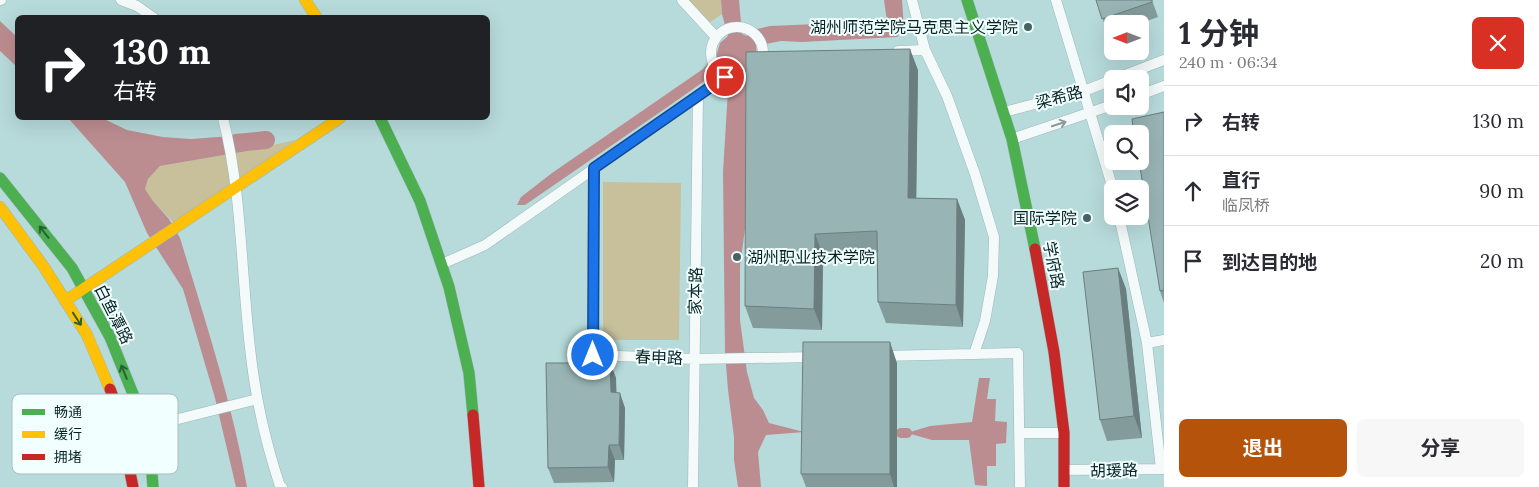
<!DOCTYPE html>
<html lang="zh">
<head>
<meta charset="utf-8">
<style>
	body { margin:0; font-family:Lora,"Noto Sans SC",serif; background:#f7f7f7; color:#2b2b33; height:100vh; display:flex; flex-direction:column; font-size:19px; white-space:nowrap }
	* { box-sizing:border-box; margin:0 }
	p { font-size:16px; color:#7c7c81 }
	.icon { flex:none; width:28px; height:28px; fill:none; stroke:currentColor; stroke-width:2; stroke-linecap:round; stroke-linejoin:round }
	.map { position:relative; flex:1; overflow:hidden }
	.side { display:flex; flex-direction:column; background:#fff; width:375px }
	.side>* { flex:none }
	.top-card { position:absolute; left:15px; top:15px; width:475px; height:105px; border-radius:8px; box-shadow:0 5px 20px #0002; background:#202124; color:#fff; overflow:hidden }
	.needle { width:32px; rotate:270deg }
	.tools { position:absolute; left:1104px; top:15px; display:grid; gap:10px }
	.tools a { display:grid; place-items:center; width:45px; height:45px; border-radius:8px; background:#fff; box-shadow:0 5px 20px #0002; font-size:25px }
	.pin { position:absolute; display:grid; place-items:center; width:42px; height:42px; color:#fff; margin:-21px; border:2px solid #fff; border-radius:50%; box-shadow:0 1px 5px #0007 }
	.me { position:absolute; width:55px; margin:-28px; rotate:0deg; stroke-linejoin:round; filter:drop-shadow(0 0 4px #0008) }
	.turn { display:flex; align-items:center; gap:18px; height:105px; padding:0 15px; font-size:22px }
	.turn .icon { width:65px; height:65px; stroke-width:2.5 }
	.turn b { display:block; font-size:35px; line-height:42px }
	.round { display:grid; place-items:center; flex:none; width:52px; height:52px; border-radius:8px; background:#f7f7f7 }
	.overview { display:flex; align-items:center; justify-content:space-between; height:85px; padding:0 15px }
	h1 { font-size:30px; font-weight:700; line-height:38px }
	.action { display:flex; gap:10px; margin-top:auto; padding:10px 15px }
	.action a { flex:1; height:58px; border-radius:8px; background:#b45309; color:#fff; font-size:20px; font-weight:700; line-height:58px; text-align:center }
	.action a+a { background:#f7f7f7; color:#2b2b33 }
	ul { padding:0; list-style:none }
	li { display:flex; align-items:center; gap:15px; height:70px; padding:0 15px; border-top:1px solid #e1e1e2 }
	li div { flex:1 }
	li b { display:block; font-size:19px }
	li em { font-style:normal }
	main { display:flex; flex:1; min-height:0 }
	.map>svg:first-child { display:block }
</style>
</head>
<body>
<main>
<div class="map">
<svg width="1164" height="487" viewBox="0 0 1164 487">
	<rect width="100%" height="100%" fill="#b7dadb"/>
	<path fill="#c7c09b" d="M682,0H721L722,14L706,25Z
		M295,140L177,226L153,201L145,189L148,179L160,166L247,151Z
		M603,182L681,183L679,340H603Z"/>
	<path fill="#bc8d90" d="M721,0H739L742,34L747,36L757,29L770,26L887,21L884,0H902L904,29L897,37L802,42L781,41L756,46L757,56L747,73L745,229L740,266V320L747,372L754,398L763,410L769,423L804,432L766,435L758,452L761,487H738L734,460V437L728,390L725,352L723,172L729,73L723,69L713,72L703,82L666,108L525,205H517L521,197L552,173L703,69L717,53L720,43L728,36L722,14Z
		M0,21L17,37V67L0,51Z
		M68,118H102L127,130L163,137L191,139L245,135L259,141L247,151L160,166L148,179L145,189L153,201L169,219L180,238C205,320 232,402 247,487H236L215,398L183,289L147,233L125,182Z
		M979,378H990L987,399H996L995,421L1007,422L1006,443L996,444V466H987V486L975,485L969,440H932L907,433L930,426L972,422Z"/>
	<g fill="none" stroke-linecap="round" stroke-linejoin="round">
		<path stroke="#bc8d90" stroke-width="10" d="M901,433H907"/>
		<path stroke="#bc8d90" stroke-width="18" d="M236,143L266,140"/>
		<defs>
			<path id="street" d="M0,0H1
				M121,0L137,6L154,18
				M682,0L716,37
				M912,0L925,50L947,96L975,174L994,237L993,276L985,321L974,354
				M1056,0L1113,189
				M711 53a26 26 0 1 1 52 0a26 26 0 1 1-52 0Z
				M898,51L925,50
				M1115,79L1164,60
				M1140,95L1164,86
				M1004,112L1084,91L1112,80
				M223,118C242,193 241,271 250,348C255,395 265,441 280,486L282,487
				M1012,139L1112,105
				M594,168L593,355L695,359L817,357
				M1119,216L1147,343L1161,469
				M442,264L485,245L725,77
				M1147,343L1164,340
				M881,356L1018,353L1020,487
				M123,433L257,399
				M1020,433H1064
				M1064,470L1164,469
				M693,487L698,96"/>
			<path id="fast" d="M967,0L1012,139L1035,249
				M380,118L420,201L449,287L469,373L473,415
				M0,178L72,268L110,337L135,399L152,474L153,487"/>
			<path id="slow" d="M305,0L317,18
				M0,207L44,267L87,335L110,389
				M65,301L340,118"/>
			<path id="jam" d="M1035,249L1054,352L1064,433V487
				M110,389L117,407L133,487
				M473,415L479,487"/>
		</defs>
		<use href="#street" stroke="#9cb7b8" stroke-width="11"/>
		<use href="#fast" stroke="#9cb7b8" stroke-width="12"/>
		<use href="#slow" stroke="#9cb7b8" stroke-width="12"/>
		<use href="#jam" stroke="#9cb7b8" stroke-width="12"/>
		<use href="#street" stroke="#f4f9fa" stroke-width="10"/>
		<use href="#fast" stroke="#4caf50" stroke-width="11"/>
		<use href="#slow" stroke="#ffc107" stroke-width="11"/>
		<use href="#jam" stroke="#c62828" stroke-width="11"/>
	</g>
	<path fill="#849b9c" d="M1096,0H1152L1158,17L1138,24H1112V33L1108,34Z
		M918,70L916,198L957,199L965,220L963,327L886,323L878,302L877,253L823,255L822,330L753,328L745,306Z
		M1164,112V303L1160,291Z
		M1118,268L1126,289L1142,438L1107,441L1100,420Z
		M610,363L616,378V392L625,408L624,460H615L614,482L554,483L548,468Z
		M897,363V487H806L801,474Z"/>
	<path fill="#6b7e7f" d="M910,49L918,70L916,219L908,198Z
		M957,199L965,220L963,327L956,305Z
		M815,234L823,255L822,330L814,309Z
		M1118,268L1126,289L1142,438L1134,416Z
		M890,342L897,363V487H894L890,474Z
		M610,363L616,378L617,407L611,392Z
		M620,393L625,408L624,460L619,445Z
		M609,445L615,460L614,482L608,467Z"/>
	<path fill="#99b4b5" stroke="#6b7e7f" d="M1096,0H1152V2L1102,19Z
		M910,49L908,198L957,199L956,305L878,302L877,231L815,234L814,309L745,306L746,52Z
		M1164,112V290L1160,291L1139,161H1140V134H1134L1132,119Z
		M1118,268L1134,416L1100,420L1083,272Z
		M803,342H890V474H801Z
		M546,363H610L611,392L620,393L619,445H609L608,467L548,468Z"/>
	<defs><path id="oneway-shaft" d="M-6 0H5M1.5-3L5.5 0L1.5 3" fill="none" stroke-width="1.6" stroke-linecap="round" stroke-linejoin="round" transform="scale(1.25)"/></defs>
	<use stroke="#8a9999" href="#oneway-shaft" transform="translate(1059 124) rotate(-18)"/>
	<g stroke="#276237">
		<use href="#oneway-shaft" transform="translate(44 232) rotate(-128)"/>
		<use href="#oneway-shaft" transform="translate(77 319) rotate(57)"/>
		<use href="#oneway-shaft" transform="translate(124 372) rotate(-112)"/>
	</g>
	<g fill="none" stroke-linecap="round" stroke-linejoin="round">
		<defs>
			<path id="route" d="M593,355L594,168L725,77"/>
		</defs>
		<use href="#route" stroke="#114b97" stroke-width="12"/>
		<use href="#route" stroke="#1a73e8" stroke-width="9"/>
	</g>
	<g fill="#456363" stroke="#f2ffff" stroke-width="2">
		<circle cx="1028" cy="27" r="5"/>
		<circle cx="1087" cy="218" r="5"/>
		<circle cx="737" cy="257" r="5"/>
	</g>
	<g text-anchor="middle" stroke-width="4" stroke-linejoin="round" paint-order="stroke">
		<g font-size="16" fill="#082323" stroke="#f2ffff" text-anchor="end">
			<text x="1018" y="33">湖州师范学院马克思主义学院</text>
			<text x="1077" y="224">国际学院</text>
			<text x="747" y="263" text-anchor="start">湖州职业技术学院</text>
		</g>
		<g font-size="16" fill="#082323" stroke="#f2ffff">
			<text transform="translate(1059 97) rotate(-15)" y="6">梁希路</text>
			<text transform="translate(1054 265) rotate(79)" y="6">学府路</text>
			<text transform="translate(695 291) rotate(-89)" y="6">家本路</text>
			<text transform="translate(114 314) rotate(63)" y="6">白鱼潭路</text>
			<text transform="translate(659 357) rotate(2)" y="6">春申路</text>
			<text transform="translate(1114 470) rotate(-1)" y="6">胡瑗路</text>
		</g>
	</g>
	<rect x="12" y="394" width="166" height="80" rx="8" fill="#f2ffff" stroke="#acbdbd" stroke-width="1"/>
	<rect x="22" y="409" width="23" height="6" fill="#4caf50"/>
	<rect x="22" y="431" width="23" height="7" fill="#ffc107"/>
	<rect x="22" y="454" width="23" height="6" fill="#c62828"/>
	<g font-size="14" fill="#082323">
		<text x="54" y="417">畅通</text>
		<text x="54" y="439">缓行</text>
		<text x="54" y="462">拥堵</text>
	</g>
</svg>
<div class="tools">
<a><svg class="needle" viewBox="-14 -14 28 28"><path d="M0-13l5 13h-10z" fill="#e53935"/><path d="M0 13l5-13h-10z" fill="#7c7c81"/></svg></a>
<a><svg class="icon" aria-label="sound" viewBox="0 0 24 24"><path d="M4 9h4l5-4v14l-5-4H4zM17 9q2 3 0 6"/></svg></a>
<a><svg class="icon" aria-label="search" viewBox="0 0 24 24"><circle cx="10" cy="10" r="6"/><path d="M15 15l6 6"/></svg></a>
<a><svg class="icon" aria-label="layers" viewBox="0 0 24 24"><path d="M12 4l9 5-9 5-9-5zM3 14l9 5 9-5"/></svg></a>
</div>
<div class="pin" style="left:725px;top:77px;background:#d93025"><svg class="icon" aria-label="arrive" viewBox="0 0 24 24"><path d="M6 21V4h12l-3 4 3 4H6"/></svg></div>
<svg class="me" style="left:593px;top:355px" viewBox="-20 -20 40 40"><circle r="17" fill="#1a73e8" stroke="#fff" stroke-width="3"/><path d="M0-11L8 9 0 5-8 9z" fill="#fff"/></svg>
<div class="top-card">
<div class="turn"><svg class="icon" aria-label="right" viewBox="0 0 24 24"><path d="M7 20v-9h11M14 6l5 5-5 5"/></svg><div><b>130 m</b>右转</div></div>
</div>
</div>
<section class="side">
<div class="overview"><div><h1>1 分钟</h1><p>240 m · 06:34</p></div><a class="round" style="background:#d93025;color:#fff"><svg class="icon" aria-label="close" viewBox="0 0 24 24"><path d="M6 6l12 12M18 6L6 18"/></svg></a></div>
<ul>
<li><svg class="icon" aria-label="right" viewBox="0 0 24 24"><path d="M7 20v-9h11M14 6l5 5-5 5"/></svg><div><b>右转</b></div><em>130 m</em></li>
<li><svg class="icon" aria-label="ahead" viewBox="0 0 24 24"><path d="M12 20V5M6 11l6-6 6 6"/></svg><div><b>直行</b><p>临凤桥</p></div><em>90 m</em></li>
<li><svg class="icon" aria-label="arrive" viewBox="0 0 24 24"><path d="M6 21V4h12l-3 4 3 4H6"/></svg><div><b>到达目的地</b></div><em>20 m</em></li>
</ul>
<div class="action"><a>退出</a><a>分享</a></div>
</section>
</main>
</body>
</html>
